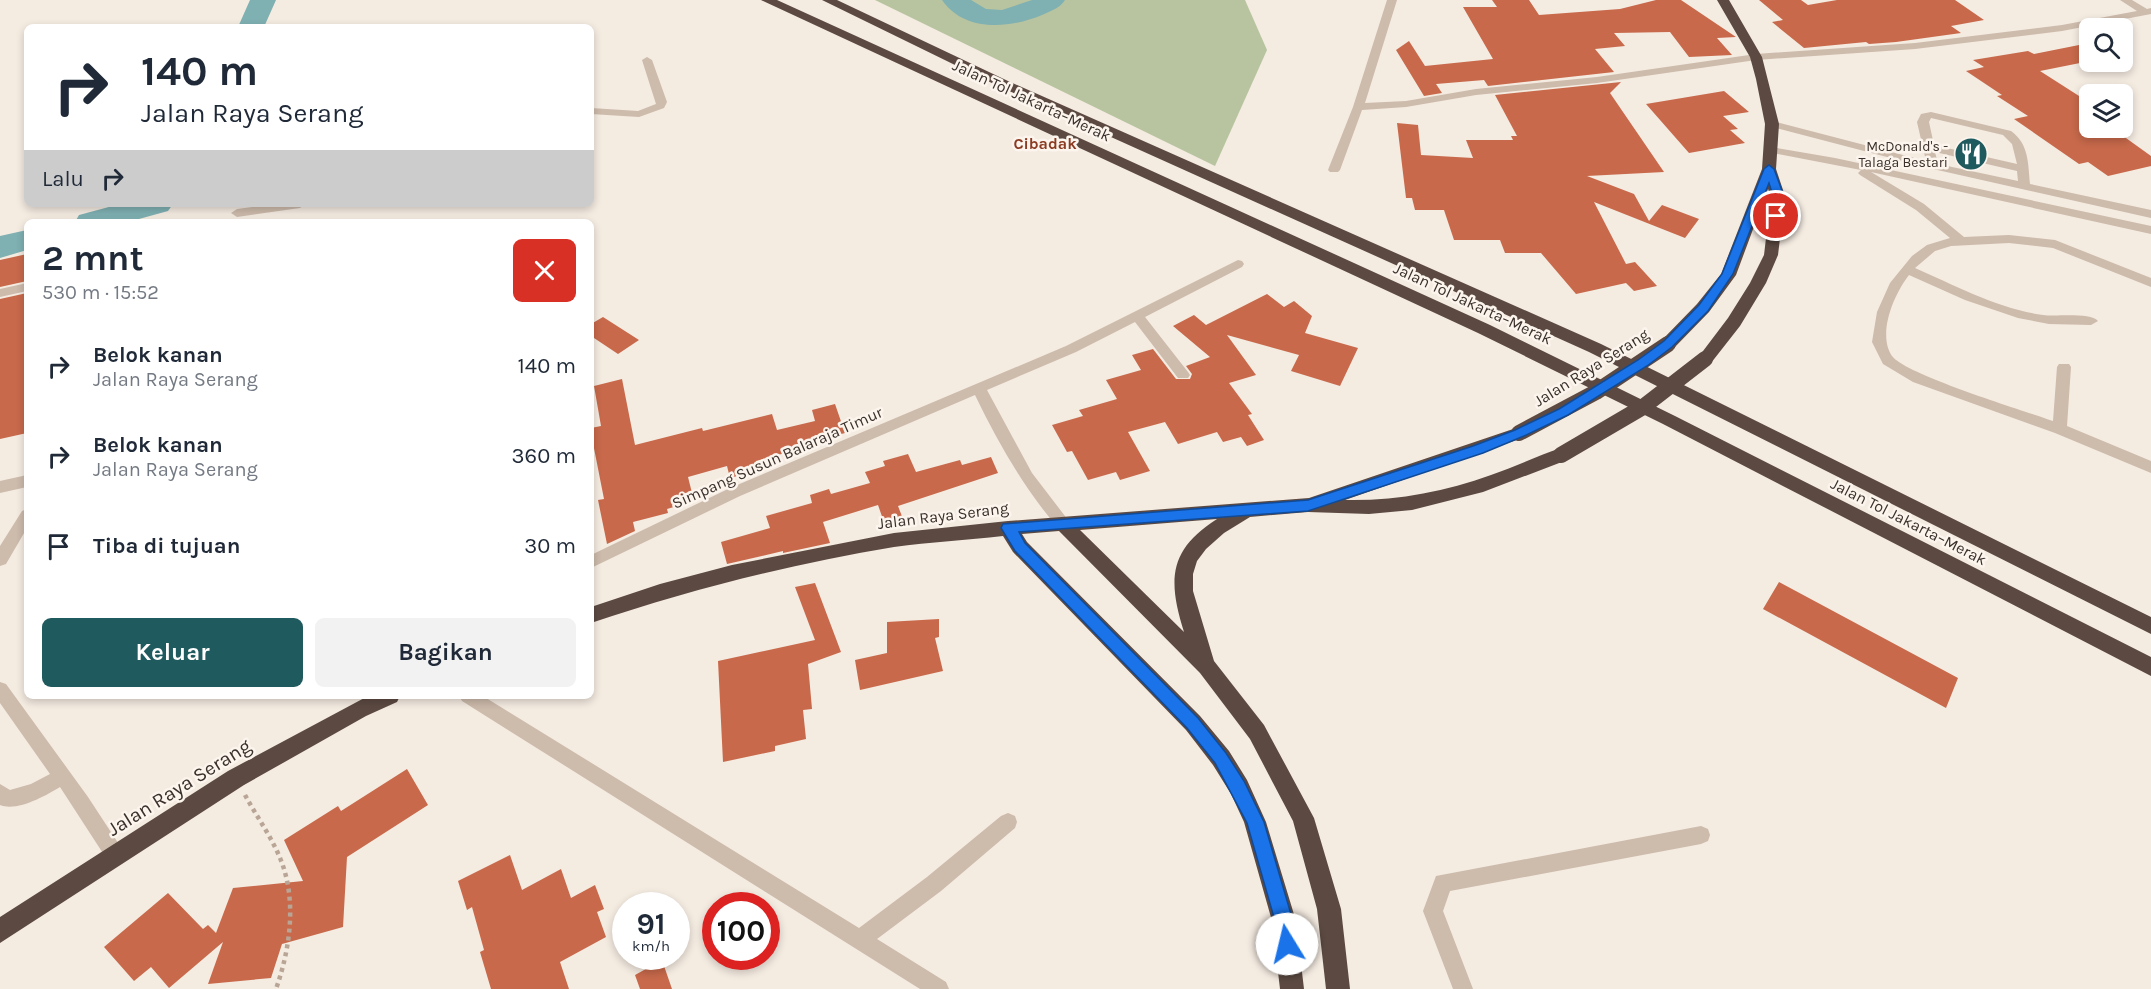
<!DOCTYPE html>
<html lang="id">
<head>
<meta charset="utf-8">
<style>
	body { margin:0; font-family:Karla,sans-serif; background:#f2f2f3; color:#1f2937; height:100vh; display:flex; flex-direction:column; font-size:22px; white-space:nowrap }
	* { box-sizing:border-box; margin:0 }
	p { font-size:20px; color:#747a83 }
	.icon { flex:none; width:33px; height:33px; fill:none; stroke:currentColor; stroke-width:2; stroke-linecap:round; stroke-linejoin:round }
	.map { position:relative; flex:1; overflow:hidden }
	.details { position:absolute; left:24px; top:219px; width:570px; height:480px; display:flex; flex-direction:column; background:#fff; border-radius:9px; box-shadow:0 3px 9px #0003 }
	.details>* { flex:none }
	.banner { position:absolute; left:24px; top:24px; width:570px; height:183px; border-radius:9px; box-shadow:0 3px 9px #0003; background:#fff; color:#1f2937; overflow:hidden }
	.buttons { position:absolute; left:2079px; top:18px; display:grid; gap:12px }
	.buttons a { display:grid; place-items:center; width:54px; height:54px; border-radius:9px; background:#fff; box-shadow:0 3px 9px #0003; font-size:30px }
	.speed { position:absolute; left:612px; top:892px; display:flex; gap:12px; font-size:30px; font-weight:700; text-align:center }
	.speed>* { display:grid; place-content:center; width:78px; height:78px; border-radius:50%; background:#fff; box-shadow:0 3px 9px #0003; line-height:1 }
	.speed small { font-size:15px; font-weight:400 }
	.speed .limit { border:9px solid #d22; background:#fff; color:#111 }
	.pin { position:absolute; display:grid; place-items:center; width:51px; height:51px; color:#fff; margin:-26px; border:3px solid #fff; border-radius:50%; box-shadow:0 2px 6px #0007 }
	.me { position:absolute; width:66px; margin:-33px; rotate:351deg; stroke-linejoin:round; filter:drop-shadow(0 0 4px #0008) }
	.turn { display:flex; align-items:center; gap:21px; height:126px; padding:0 18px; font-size:27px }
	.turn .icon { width:78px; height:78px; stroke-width:2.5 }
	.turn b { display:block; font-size:42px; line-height:51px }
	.then { display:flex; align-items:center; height:57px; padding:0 18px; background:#0003; gap:12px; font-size:22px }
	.round { display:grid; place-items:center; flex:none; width:63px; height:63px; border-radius:9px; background:#f2f2f3 }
	.overview { display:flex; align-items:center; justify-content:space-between; height:102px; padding:0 18px }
	h1 { font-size:36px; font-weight:700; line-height:45px }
	.button { display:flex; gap:12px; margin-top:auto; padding:12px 18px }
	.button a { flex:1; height:69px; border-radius:9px; background:#1f5a5e; color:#fff; font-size:24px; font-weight:700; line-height:69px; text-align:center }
	.button a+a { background:#f2f2f3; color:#1f2937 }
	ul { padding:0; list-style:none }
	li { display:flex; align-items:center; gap:18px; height:90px; padding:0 18px }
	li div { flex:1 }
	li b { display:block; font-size:22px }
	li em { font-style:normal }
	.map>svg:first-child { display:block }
</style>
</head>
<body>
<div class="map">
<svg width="2151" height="989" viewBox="0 0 2151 989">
	<rect width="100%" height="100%" fill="#f4ebe1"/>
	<path fill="#b8c4a0" d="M875,0H1245L1267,50L1215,166Z"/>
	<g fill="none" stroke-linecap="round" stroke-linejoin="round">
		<path fill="#7fb0b2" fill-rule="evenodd" d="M250,0H276L264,27H238Z
			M942,0H971L986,9L1002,10L1032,0H1065C1060,8 1051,11 1042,15C1009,29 964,32 942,0Z
			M120,204H173L168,211L128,222H75L79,215Z
			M27,230V250L0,258V236Z"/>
	</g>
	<path fill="#c8694b" d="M1492,0H1529L1539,15L1620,9L1656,0H1681L1736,37L1717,38L1732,55L1689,57L1670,32L1614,33L1625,46L1595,49L1614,72L1488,86L1484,80L1436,84L1442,93L1424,96L1396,50L1409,41L1425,66L1493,59L1463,7H1497Z
		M1759,0H1801L1808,5L1837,0H1955L1984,20L1951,26L1961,33L1896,42L1869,44L1866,42L1804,48L1772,22L1783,20Z
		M2079,45L2090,51V61L2040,71L2090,103V128H2112L2151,156V166L2108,176L2088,162L2079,164L2014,119L2028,116L1997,96L2002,95L1966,71L1984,67L1973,60L2028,51L2034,54Z
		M1621,82L1610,93L1664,172L1587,176L1634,194L1649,221L1662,205L1699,219L1685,238L1594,202L1626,264L1635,262L1657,286L1634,291L1626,283L1576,294L1541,253H1505L1500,240H1454L1444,210H1415L1412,198H1406L1397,123L1418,125L1421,155L1473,158L1466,140H1513L1511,136H1517L1495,95Z
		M1724,91L1749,112L1723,116L1738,129L1730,130L1745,143L1689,153L1646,104Z
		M27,254V281L0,287V260Z
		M27,293V433L0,439V299Z
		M1267,294L1284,307L1294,301L1312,316L1305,333L1358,348L1340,386L1291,371L1299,355L1227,335L1256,375L1229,383L1252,414L1248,415L1264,440L1247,446L1241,437L1223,442L1217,432L1178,444L1165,422L1128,432L1150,471L1120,480L1116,472L1088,480L1072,451L1067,452L1052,425L1083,416L1079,410L1117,399L1106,380L1141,370L1132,355L1153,349L1176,379H1190L1192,374L1186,366L1210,357L1173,326L1194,315L1206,325Z
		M603,317L639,340L618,354L591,336V324Z
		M622,379L635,445L702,428L703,431L772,414L777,430L815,421L812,410L835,404L845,433L810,443L811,446L756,461L759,470L730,478L727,466L688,477L694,501L667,509L668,513L633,522L635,531L607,544L598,500L604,499L591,433V428L601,426L594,386Z
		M908,454L916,472L960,460L962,465L991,457L998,473L898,506L903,519L885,525L878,505L823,522L830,543L783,553V551L727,564L721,542L770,528L766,516L812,503L810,495L829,489L831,494L870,483L865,472L885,466L883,461Z
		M1779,582L1958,678L1946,708L1763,609Z
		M815,583L841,652L808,664L812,709L803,710L806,739L775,746V751L723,762L718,661L815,640L795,587Z
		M939,619V637L935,638L943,671L860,690L855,660L887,653V622Z
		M407,769L428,805L347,857L343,927L282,944L271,978L208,984L223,942L169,988L151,967L134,981L104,947L168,893L203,929L208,925L216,933L233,888L303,881L284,840L338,806L341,811Z
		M510,855L522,890L561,869L571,898L595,885L604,909L597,912L606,937L560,962L569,989H491L480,952L484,950L472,907L467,910L458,881Z
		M662,960L672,989H640L635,975Z"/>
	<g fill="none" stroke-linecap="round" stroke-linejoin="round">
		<path stroke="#b9a596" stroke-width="4.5" stroke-dasharray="4 4" stroke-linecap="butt" d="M245,795C258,819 276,843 284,869C296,908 289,952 276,989"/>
		<path fill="#cdbbac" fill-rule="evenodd" d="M1387,0H1397L1365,103L1406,101L1476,89L1597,77L1756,54L1915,43L2062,25L2137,11L2120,0H2132L2147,9L2151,8V14L2062,31L1915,49L1756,60L1597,83L1476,95L1406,107L1362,110L1340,170L1338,172H1330L1328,170L1353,107Z
			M647,57L652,60L667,102L664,108L639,117L591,114V108L638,111L656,104L642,60Z
			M1931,112L2011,131C2029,144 2028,163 2030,184L2151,210V218L1933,169L1768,126L1766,124L1772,121L1926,161L1917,122L1921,114ZM1931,118L2003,135L2012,144L2017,164L1934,145L1929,122ZM1935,152L2017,171L2018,181L1938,164Z
			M1771,147L1835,158L2151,226V234L1871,172L1924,204L1964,237L2009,235L2055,240L2151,278V287L2053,248L2009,243L1951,246L1935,251L1915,268C1956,286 1999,309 2043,315C2056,317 2090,312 2098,321L2091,325L2049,324L2018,318L1965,300L1909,275C1894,294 1877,334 1892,356C1906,375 2025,411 2053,421L2057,367L2059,364H2069L2071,367L2067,426L2151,461V473L2055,433L1913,382L1883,364L1872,342L1877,312L1890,283L1912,256L1927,245L1950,238L1916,210L1860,175L1858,173L1861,170L1767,152L1765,150Z
			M275,204H306L300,208L237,217L231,213L237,209Z
			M1238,260L1242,261L1244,264L1242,267L1145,317L1188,372L1190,375L1188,378H1178L1135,322L1076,352L987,390L1032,473L1068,520L1071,524L1068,528H1058C1024,488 998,443 975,395L740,496L591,568V555L730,488L1066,346Z
			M27,283V291L0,297V289Z
			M27,475V487L0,493V481Z
			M27,509V528L6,564L0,566V546L22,511Z
			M0,682L6,684L88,797L122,849L124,855L122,861L115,864L108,861L60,787C45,796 17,812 0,805V784L10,790L31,784L50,774L0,703Z
			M459,696H483L859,928L927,877L1001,816L1008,813L1015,816L1017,822L1015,828L941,891L877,939L946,982L949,989H920L462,701Z
			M1701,826L1708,829L1710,835L1708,841L1701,844L1450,891L1443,911L1473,989H1453L1423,911L1436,876Z"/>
		<path fill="#5c4a42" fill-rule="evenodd" d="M761,0H777L1490,325L1675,416L2151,657V676L1663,424L1478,333Z
			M822,0H837L1008,81L1601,344L2151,617V634L1589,352L1000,87Z
			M1717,0H1729L1762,57L1779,124L1776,169L1785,196L1778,255L1766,283L1740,326L1711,363H1699L1697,359L1728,318L1750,283L1764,255L1771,196L1768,189L1736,275L1709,312L1674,348H1662L1660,344L1662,340L1697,304L1721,274L1762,169L1765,124L1756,79L1750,57Z
			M1519,427L1525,429L1528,433L1525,437L1345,500C1396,501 1444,492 1491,475C1515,467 1537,456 1561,448L1567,450L1570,455L1567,460L1483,492L1412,510L1369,514L1308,512L1250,517L1224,533L1206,549L1197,561L1193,574V591L1214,661L1264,725L1314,818L1341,909L1350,989H1326L1317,909L1293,821L1250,739L1200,673L1059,531L1022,534L1027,542L1200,716L1229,751L1247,780L1266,822L1296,921L1304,989H1280L1272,921L1244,822L1231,794L1213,765L1186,730L1013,552L1003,536C967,540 930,542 894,547C791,564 689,590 591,623V607L660,584L732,565L894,533L1008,521L1309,498ZM1217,519C1168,550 1168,581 1184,632L1080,530Z
			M368,696H400L397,702L366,716L244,785L0,943V917L228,771Z"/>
		<path stroke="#5c4a42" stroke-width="16" d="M1519,433L1596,392L1668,344
			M1561,455L1643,407L1705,359"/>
	</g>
	<path fill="#1a73e8" stroke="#114b97" stroke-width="1.5" d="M1769,165L1774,169L1784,196L1781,216L1776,219L1770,216L1773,196L1769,183L1733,274L1708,311L1672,347L1647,366L1568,415L1524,436L1483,453L1308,511L1019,532L1025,543L1198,718L1226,753L1244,781L1264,822L1293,921L1296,944L1293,950L1287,953L1280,950L1275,921L1247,823L1215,763L1187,728L1015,551L1001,528L1003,524L1308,500L1473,446L1515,430L1559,409L1638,360L1664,341L1699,305L1722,274L1764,169Z"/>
	<defs>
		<symbol id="restaurant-disc" viewBox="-11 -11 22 22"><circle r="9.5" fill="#1f5a5e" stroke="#fbf5ee"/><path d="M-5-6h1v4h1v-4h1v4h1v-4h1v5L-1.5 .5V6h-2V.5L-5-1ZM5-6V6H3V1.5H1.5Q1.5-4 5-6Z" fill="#fff"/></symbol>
	</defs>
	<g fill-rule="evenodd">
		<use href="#restaurant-disc" x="1952" y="135" width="38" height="38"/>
	</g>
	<g text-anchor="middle" stroke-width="5" stroke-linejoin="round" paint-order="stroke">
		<g font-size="14" fill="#3b302b" stroke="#fbf5ee" text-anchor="end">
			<text x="1948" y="151">McDonald's -<tspan x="1948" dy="16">Talaga Bestari</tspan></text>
		</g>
		<g font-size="16" fill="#3b302b" stroke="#fbf5ee">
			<text transform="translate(1032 100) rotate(25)" y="6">Jalan Tol Jakarta–Merak</text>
			<text transform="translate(1473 303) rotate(25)" y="6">Jalan Tol Jakarta–Merak</text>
			<text transform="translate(1591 367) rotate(-32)" y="6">Jalan Raya Serang</text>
			<text transform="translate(777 457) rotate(-24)" y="6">Simpang Susun Balaraja Timur</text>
			<text transform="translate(943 515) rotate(-7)" y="6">Jalan Raya Serang</text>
			<text transform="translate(1909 521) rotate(27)" y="6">Jalan Tol Jakarta–Merak</text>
		</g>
		<g font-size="16" font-weight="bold" fill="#8c3b22" stroke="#fbf5ee">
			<text x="1045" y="149">Cibadak</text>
		</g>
		<g font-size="20" fill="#3b302b" stroke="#fbf5ee">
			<text transform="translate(179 787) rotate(-32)" y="7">Jalan Raya Serang</text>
		</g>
	</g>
</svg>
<div class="buttons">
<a><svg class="icon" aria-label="search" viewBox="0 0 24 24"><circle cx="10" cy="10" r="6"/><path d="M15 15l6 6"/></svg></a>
<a><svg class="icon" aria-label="layers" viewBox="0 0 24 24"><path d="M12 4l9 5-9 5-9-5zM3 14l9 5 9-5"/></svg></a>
</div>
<div class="speed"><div>91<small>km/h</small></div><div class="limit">100</div></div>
<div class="pin" style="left:1776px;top:216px;background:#d93025"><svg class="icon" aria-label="arrive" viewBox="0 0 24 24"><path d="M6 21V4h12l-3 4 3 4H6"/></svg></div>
<svg class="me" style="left:1287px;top:944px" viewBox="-20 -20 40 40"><circle r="19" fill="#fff"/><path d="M0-13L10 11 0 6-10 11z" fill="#1a73e8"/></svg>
<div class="banner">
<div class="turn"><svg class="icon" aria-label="right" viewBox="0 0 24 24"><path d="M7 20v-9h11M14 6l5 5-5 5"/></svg><div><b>140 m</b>Jalan Raya Serang</div></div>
<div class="then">Lalu<svg class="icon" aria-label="right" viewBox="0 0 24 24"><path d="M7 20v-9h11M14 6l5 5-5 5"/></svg></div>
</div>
<section class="details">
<div class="overview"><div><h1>2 mnt</h1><p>530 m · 15:52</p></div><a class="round" style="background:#d93025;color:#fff"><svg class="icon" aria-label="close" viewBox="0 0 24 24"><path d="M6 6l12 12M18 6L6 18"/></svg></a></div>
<ul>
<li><svg class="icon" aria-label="right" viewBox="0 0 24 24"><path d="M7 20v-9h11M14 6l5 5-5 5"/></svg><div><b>Belok kanan</b><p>Jalan Raya Serang</p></div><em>140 m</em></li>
<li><svg class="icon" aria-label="right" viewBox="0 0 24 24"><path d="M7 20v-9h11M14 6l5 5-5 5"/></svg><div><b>Belok kanan</b><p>Jalan Raya Serang</p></div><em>360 m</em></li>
<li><svg class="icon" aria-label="arrive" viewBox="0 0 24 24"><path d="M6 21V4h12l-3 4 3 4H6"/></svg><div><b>Tiba di tujuan</b></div><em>30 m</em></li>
</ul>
<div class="button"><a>Keluar</a><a>Bagikan</a></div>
</section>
</div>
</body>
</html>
